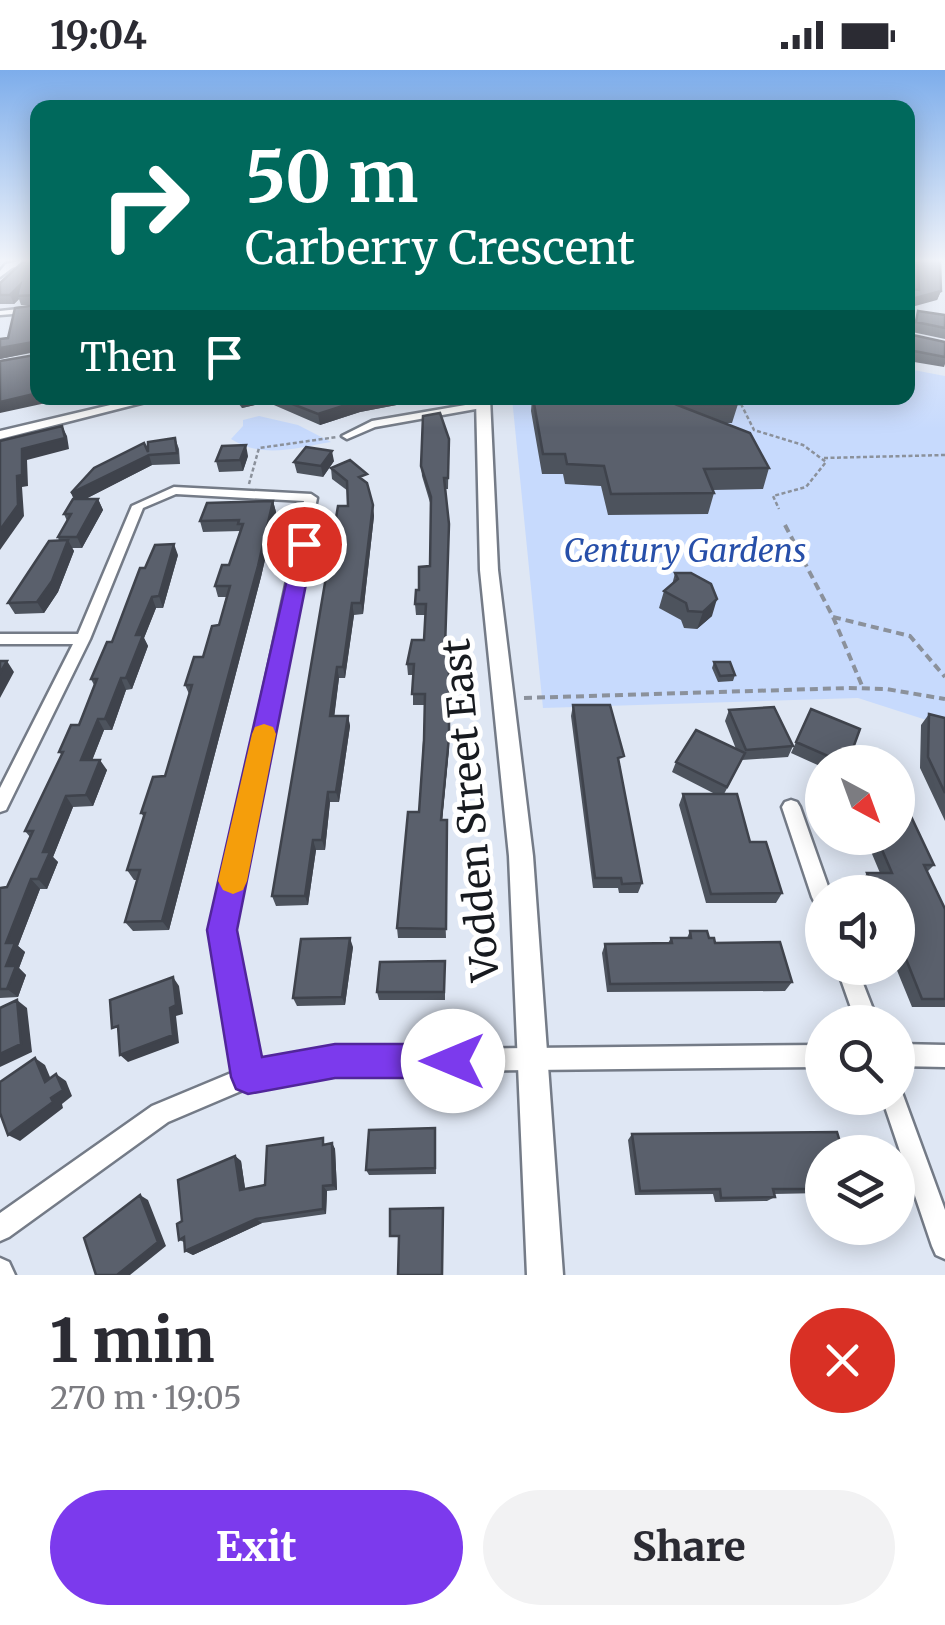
<!DOCTYPE html>
<html lang="en">
<head>
<meta charset="utf-8">
<style>
	body { margin:0; font-family:Merriweather,serif; background:#f2f2f3; color:#2b2b33; height:100vh; display:flex; flex-direction:column; font-size:38px; white-space:nowrap }
	* { box-sizing:border-box; margin:0 }
	p { font-size:32px; color:#7c7c81 }
	.icon { flex:none; width:55px; height:55px; fill:none; stroke:currentColor; stroke-width:2; stroke-linecap:round; stroke-linejoin:round }
	.map { position:relative; height:1205px; overflow:hidden }
	.drawer { display:flex; flex-direction:column; background:#fff; flex:1 }
	.drawer>* { flex:none }
	.top-card { position:absolute; left:30px; top:30px; width:885px; height:305px; border-radius:20px; box-shadow:0 5px 25px #0003; background:#00695c; color:#fff; overflow:hidden }
	.needle { width:65px; rotate:139deg }
	.tools { position:absolute; left:805px; top:675px; display:grid; gap:20px }
	.tools a { display:grid; place-items:center; width:110px; height:110px; border-radius:50%; background:#fff; box-shadow:0 5px 25px #0003; font-size:50px }
	.pin { position:absolute; display:grid; place-items:center; width:85px; height:85px; color:#fff; margin:-42px; border:5px solid #fff; border-radius:50%; box-shadow:0 2px 10px #0007 }
	.me { position:absolute; width:110px; margin:-55px; rotate:270deg; stroke-linejoin:round; filter:drop-shadow(0 0 8px #0008) }
	.turn { display:flex; align-items:center; gap:35px; height:210px; padding:0 50px; font-size:45px }
	.turn .icon { width:130px; height:130px; stroke-width:2.5 }
	.turn b { display:block; font-size:70px; line-height:85px }
	.then { display:flex; align-items:center; height:95px; padding:0 50px; background:#0003; gap:20px; font-size:38px }
	.round { display:grid; place-items:center; flex:none; width:105px; height:105px; border-radius:52px; background:#f2f2f3 }
	.head { display:flex; align-items:center; justify-content:space-between; height:170px; padding:0 50px }
	h1 { font-size:60px; font-weight:800; line-height:75px }
	.action { display:flex; gap:20px; margin-top:auto; padding:20px 50px }
	.action a { flex:1; height:115px; border-radius:60px; background:#7c3aed; color:#fff; font-size:40px; font-weight:800; line-height:115px; text-align:center }
	.action a+a { background:#f2f2f3; color:#2b2b33 }
	.status { display:flex; justify-content:space-between; align-items:center; height:70px; padding:0 50px; background:#fff; direction:ltr }
	.status svg { height:28px; fill:currentColor }
	.map>svg:first-child { display:block }
</style>
</head>
<body>
<div class="status"><b>19:04</b><svg viewBox="0 0 49 12"><path d="M0 12V9h3v3zM5 12V6h3v6zM10 12V3h3v9zM15 12V0h3v12zM26 1h20v11H26zM47 4h2v5h-2z"/></svg></div>
<div class="map">
<svg width="945" height="1205" viewBox="0 0 945 1205">
	<rect width="100%" height="100%" fill="#dfe7f4"/>
	<path fill="#c7dafd" d="M908,299L945,306V656L858,628L543,638L512,328H908Z
		M259,346L298,355L331,372C295,378 263,389 231,369L243,356V350Z"/>
	<g fill="none" stroke-linecap="round" stroke-linejoin="round">
		<defs>
			<path id="minor" d="M23,190H36L12,198L0,207V201L6,194Z
				M38,237V242L0,245V241Z
				M483,332L488,335L487,337L375,357L347,369L342,366L372,351Z
				M174,417L311,424L317,428L232,860L257,994L335,980L822,975V997L335,1002L248,1018L168,1052L9,1167L0,1171V1143L152,1036L236,1001L212,860L304,431L176,424L143,438L90,569L6,740L0,742V718L73,574H0V564H78L132,436Z
				M791,730L797,732L800,737L830,822H822V836L815,833L812,827L782,737L785,732Z
				M837,898H857L878,952H856Z
				M898,974L945,975V997L898,996Z
				M898,1018L901,1020L904,1028L945,1140V1189L936,1185L932,1176L882,1028H898Z
				M0,1188L9,1192L15,1205H0Z"/>
			<path id="tertiary" d="M140,328H161L0,369V361Z
				M476,328H490L498,500L533,786L563,1205H527L509,786L480,500Z"/>
		</defs>
		<use href="#minor" stroke="#747b87" stroke-width="5"/>
		<use href="#tertiary" stroke="#747b87" stroke-width="5"/>
		<path stroke="#8b919b" stroke-width="2.5" stroke-dasharray="4 2.5" stroke-linecap="butt" d="M738,328L754,360L803,375L826,392L806,417L773,426L779,439
			M824,388L945,385
			M249,414L259,378L337,367"/>
		<path stroke="#8b919b" stroke-width="4" stroke-dasharray="8 5" stroke-linecap="butt" d="M785,455L833,547L863,618
			M833,547L910,566L945,607
			M524,628L848,618L886,619L945,629"/>
		<use href="#minor" fill="#fff" fill-rule="evenodd"/>
		<use href="#tertiary" fill="#fff" fill-rule="evenodd"/>
	</g>
	<path fill="#4d535d" d="M38,190V328L36,282L0,289L8,268L37,235H21L19,229L14,234H0V213Z
		M908,190H940L941,221L937,230L915,220L914,202Z
		M918,241L945,245V269L912,262Z
		M913,265L945,272V294L944,297L908,291V280Z
		M234,328H433L360,342L320,355L267,332L242,338Z
		M532,328H734L738,334L732,353H726L769,398L763,419L713,420L714,423L708,444L608,445L601,416L565,414L563,404H542L531,341Z
		M175,368L179,379L180,394L152,395L85,429H98L103,440L82,478H72L74,481L58,522L44,543L15,544L8,533L59,471L58,467L67,451L64,444L148,382Z
		M449,369L448,419H445L446,578L449,678L442,750L446,868H398L397,858L419,742L425,635H413V605H408L407,594L424,570L426,545H416L415,534L419,520L430,496L431,436L422,406L421,396Z
		M248,386L243,401L219,402L216,391Z
		M334,391L323,407L297,403L294,392Z
		M331,398L368,415L374,446L363,544L354,545L345,608H339L334,646H348L350,656L339,732H330L325,780H316L308,835L276,836L272,826L348,436V421L332,409Z
		M273,431L276,442L261,507L169,860L133,861L125,852L138,810H134L127,800L144,747L141,743L165,706L189,624L185,615L203,587L219,555L226,527H218L215,516L229,495L240,463V461L203,462L200,451Z
		M178,485L163,538H156L144,568L148,576L132,619L126,620L112,660H104L92,690L107,700L93,736L73,737L53,787L58,792L47,819H40L18,876L25,882L19,898L26,905L18,927L0,928V818L7,817L30,767L25,761L62,685L59,682L79,655L94,615L91,609L112,572L145,498Z
		M675,503L712,546L697,559L684,558L681,550L659,538L664,521L672,515Z
		M714,592L735,605L733,611L718,612L712,598Z
		M573,635L621,697H620L642,813L638,823H619L618,818H593L571,646Z
		M811,639L848,692H822V697L791,683Z
		M729,640L793,676L788,687L742,690L724,724L750,772L782,823L776,833H706L679,735L683,724H715L672,702L676,692L736,679L725,651Z
		M929,644L945,648V751L920,698L921,655Z
		M871,768H898L934,795L927,802L945,839V937H912L896,898L898,822H863L860,813L867,803H880L867,772Z
		M690,861L709,868L715,873L792,912L785,921L607,922L602,883L605,874L668,873L671,868H687Z
		M353,877L345,935L297,936L293,928Z
		M445,891V930H379L377,922Z
		M435,1058L436,1104L369,1105L366,1100Z
		M632,1064L822,1082V1123L774,1124L775,1127L767,1131L715,1132L713,1124L635,1125L628,1070Z
		M332,1073L335,1079L337,1120L327,1121L326,1144L262,1153L193,1185L185,1181L184,1172L179,1170L182,1151L235,1086L241,1091L245,1119L265,1115L327,1074Z"/>
	<path fill="#3f434c" d="M20,215L17,226L19,229L14,234L10,225Z
		M941,221L937,230L908,238V230Z
		M33,272L37,281L0,289V278Z
		M38,323V328H69L0,343V332Z
		M240,328H266L267,332L242,338Z
		M379,328H433L360,342L320,355L318,344L358,331Z
		M62,356L67,366L69,379L27,390L28,416L22,417L24,446L0,480V460L17,406L22,379Z
		M246,375L248,386L243,401L240,390Z
		M332,381L334,391L323,407L321,396Z
		M149,385L152,395L76,434L71,423Z
		M98,429L103,440L82,478L77,467Z
		M273,431L276,442L261,507L169,860L162,851Z
		M373,435L374,446L363,544L361,533Z
		M68,470L74,481L58,522L44,543L37,532Z
		M174,474L178,485L163,538L159,526Z
		M152,527L156,538L144,568L148,576L132,619L126,608L136,565Z
		M717,529L712,546L697,559L703,542Z
		M352,533L354,545L345,608L343,597Z
		M449,589V678L441,761V750Z
		M7,591L14,602L0,628V603Z
		M337,597L339,608L333,657L330,646Z
		M121,608L126,620L112,660L105,649Z
		M348,646L350,656L339,732L336,722Z
		M98,649L104,660L88,701L81,690Z
		M100,690L107,700L93,736L86,725Z
		M328,722L330,732L325,780L322,770Z
		M66,726L73,737L53,787L58,792L47,819L38,809L43,782Z
		M313,770L316,780L308,835L305,826Z
		M31,809L40,819L18,876L25,882L19,898L26,905L18,927L7,919L6,873Z
		M350,868L353,877L345,935L342,927Z
		M173,907L179,916L183,944L176,946L179,973L128,992L120,985L170,938Z
		M17,930L27,938L32,982L0,997V984Z
		M35,988L45,995L55,1019L45,1012Z
		M56,1004L66,1011L72,1026L62,1034L63,1038L20,1071L8,1065L51,1028Z
		M332,1073L335,1079L337,1120L333,1115Z
		M235,1086L241,1091L246,1124L240,1120Z
		M323,1116L327,1121L326,1144L323,1139Z
		M140,1125L148,1130L166,1176L130,1205H117Z
		M256,1149L262,1153L193,1185L185,1181Z"/>
	<path fill="#5a606c" stroke="#3f434c" stroke-width="2.5" d="M25,190H38V275L33,272L0,278V269L8,268L15,238L37,235V225L17,226L20,215L10,225H0V213Z
		M916,190H940L941,221L908,230V219L919,220L918,194Z
		M918,241L945,245V258L916,252Z
		M913,265L945,272V287L909,280Z
		M38,276V323L0,332V291L35,285Z
		M277,328H379L358,331L318,344Z
		M533,328H734L738,334H675L750,363L769,398L704,399L714,423L611,424L604,396L567,394L565,384H543Z
		M440,343L449,369L448,408H444L449,454L445,578H449V667L441,750H447L446,859L397,858L408,742H419L424,670L425,624H412L414,594H407L412,570H424L426,534H415L416,520H419V497L430,496L431,427L421,396L423,346Z
		M62,356L65,368L22,379V405L17,406L18,435L0,460V371Z
		M175,368L177,383L149,385L71,423L94,398L144,373L148,382V372Z
		M246,375L240,390L216,391L222,376Z
		M306,377L332,381L321,396L294,392Z
		M350,390L367,404L359,407L367,413L373,435L361,533H352L343,597H337L330,646H348L336,722H328L322,770H313L305,826H272L338,436H348L347,411L331,398Z
		M73,429H98L77,467H58L71,444H64Z
		M273,431L258,496L162,851L125,852L140,800H127L145,743H141L153,707L165,706L192,615H185L194,587H203L212,556L219,555L230,516H215L222,495H229L243,454H238L239,450L200,451L207,433Z
		M68,470L52,511L37,532L8,533L49,471Z
		M174,474L159,526L152,527L136,565H143L126,608H121L105,649H98L81,690H100L86,725L66,726L43,782H50L38,809H31L6,873H15L6,896H16L7,919H0V818L7,817L33,761H25L63,682H59L71,655H79L97,609H91L107,572H112L140,498H145L155,475Z
		M675,503H691L711,514L717,529L703,542L688,541L686,533L664,521L678,509Z
		M0,591H7L0,603Z
		M714,592H730L735,605L720,606Z
		M573,635H610L624,686L618,688L642,813L622,814L621,808H595Z
		M774,637L793,676L746,680L729,640Z
		M811,639L860,659L848,692H838L835,689L796,672Z
		M929,644L945,648V723L928,687Z
		M696,660L745,683L727,717L676,692Z
		M683,724H737L750,772H766L782,823L711,824Z
		M898,725L907,738L934,795H924L945,839V929H922L898,869V822H875L867,803H892L877,768H898Z
		M690,861H707L709,868H714L715,873L780,872L792,912L610,914L605,874L672,873L671,868H691Z
		M350,868L342,927L293,928L301,869Z
		M445,891L444,922H377L380,892Z
		M173,907L176,935L170,938L173,965L120,985L118,956L112,958L110,930Z
		M17,930L21,974L0,984V938Z
		M35,988L45,1012L56,1004L63,1020L51,1028L53,1032L8,1065L0,1043V1012Z
		M435,1058V1098L366,1100L369,1060Z
		M837,1062L843,1082H822V1119H773L775,1127L721,1128L720,1119L640,1121L632,1064Z
		M323,1068V1075L332,1073L333,1115L323,1116V1139L256,1149L185,1181L184,1167L179,1170L177,1154L182,1151L178,1110L235,1086L240,1120L265,1115L267,1076Z
		M140,1125L158,1172L117,1205H96L84,1168Z
		M443,1138L442,1205H398L399,1166H390V1139Z"/>
	<linearGradient id="sky" x2="0" y2="1"><stop stop-color="#7dadeb"/><stop offset="0.53" stop-color="#f1f4fa"/><stop offset="1" stop-color="#f1f4fa" stop-opacity="0"/></linearGradient>
	<rect width="945" height="359" fill="url(#sky)"/>
	<path fill="#7c3aed" stroke="#51269a" stroke-width="2.5" d="M304,468L314,474L237,860L262,987L335,974H453L465,979L470,991L465,1003L453,1008H335L248,1024L236,1019L231,1007L207,860L295,474Z"/>
	<path fill="#f59e0b" d="M264,654L273,657L276,664L247,811L243,820L233,824L223,820L218,811L252,664L255,657Z"/>
	<g text-anchor="middle" stroke-width="10" stroke-linejoin="round" paint-order="stroke">
		<g font-size="32" font-style="italic" fill="#274fa9" stroke="#fff">
			<text x="685" y="492">Century Gardens</text>
		</g>
		<g font-size="38" fill="#171a1f" stroke="#fff">
			<text transform="translate(471 740) rotate(-95)" y="13">Vodden Street East</text>
		</g>
	</g>
</svg>
<div class="tools">
<a><svg class="needle" viewBox="-14 -14 28 28"><path d="M0-13l5 13h-10z" fill="#e53935"/><path d="M0 13l5-13h-10z" fill="#7c7c81"/></svg></a>
<a><svg class="icon" aria-label="sound" viewBox="0 0 24 24"><path d="M4 9h4l5-4v14l-5-4H4zM17 9q2 3 0 6"/></svg></a>
<a><svg class="icon" aria-label="search" viewBox="0 0 24 24"><circle cx="10" cy="10" r="6"/><path d="M15 15l6 6"/></svg></a>
<a><svg class="icon" aria-label="layers" viewBox="0 0 24 24"><path d="M12 4l9 5-9 5-9-5zM3 14l9 5 9-5"/></svg></a>
</div>
<div class="pin" style="left:304px;top:474px;background:#d93025"><svg class="icon" aria-label="arrive" viewBox="0 0 24 24"><path d="M6 21V4h12l-3 4 3 4H6"/></svg></div>
<svg class="me" style="left:453px;top:991px" viewBox="-20 -20 40 40"><circle r="19" fill="#fff"/><path d="M0-13L10 11 0 6-10 11z" fill="#7c3aed"/></svg>
<div class="top-card">
<div class="turn"><svg class="icon" aria-label="right" viewBox="0 0 24 24"><path d="M7 20v-9h11M14 6l5 5-5 5"/></svg><div><b>50 m</b>Carberry Crescent</div></div>
<div class="then">Then<svg class="icon" aria-label="arrive" viewBox="0 0 24 24"><path d="M6 21V4h12l-3 4 3 4H6"/></svg></div>
</div>
</div>
<section class="drawer">
<div class="head"><div><h1>1 min</h1><p>270 m · 19:05</p></div><a class="round" style="background:#d93025;color:#fff"><svg class="icon" aria-label="close" viewBox="0 0 24 24"><path d="M6 6l12 12M18 6L6 18"/></svg></a></div>
<div class="action"><a>Exit</a><a>Share</a></div>
</section>
</body>
</html>
